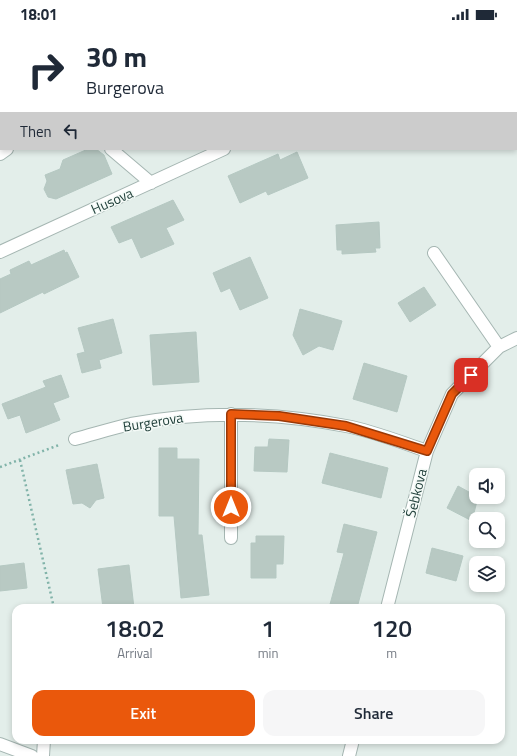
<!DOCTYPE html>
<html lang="en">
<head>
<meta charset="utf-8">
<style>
	body { margin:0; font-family:"Titillium Web",sans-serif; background:#f6f6f7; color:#1f2937; height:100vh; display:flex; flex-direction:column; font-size:15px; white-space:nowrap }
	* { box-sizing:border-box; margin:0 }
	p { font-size:13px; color:#747a83 }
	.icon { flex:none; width:22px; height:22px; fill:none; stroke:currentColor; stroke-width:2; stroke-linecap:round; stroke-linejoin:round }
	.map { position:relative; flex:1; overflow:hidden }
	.details { position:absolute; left:12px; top:576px; width:493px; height:140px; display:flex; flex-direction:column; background:#fff; border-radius:12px; box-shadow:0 2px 6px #0003 }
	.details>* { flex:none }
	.banner { position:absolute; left:0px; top:0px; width:517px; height:122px; box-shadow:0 2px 6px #0003; background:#fff; color:#1f2937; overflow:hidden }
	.controls { position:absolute; left:469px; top:440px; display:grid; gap:8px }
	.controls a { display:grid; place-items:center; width:36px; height:36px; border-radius:8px; background:#fff; box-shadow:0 2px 6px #0003; font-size:20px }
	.pin { position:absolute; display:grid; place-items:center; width:34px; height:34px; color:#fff; margin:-17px; border-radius:8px; box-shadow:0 2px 6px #0006 }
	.me { position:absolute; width:44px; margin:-22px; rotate:0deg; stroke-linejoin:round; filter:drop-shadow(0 0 3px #0008) }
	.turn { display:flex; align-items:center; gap:14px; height:84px; padding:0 20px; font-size:18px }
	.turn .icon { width:52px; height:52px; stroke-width:2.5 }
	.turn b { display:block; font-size:28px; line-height:34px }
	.then { display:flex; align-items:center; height:38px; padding:0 20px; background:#0003; gap:8px; font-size:15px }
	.eta { display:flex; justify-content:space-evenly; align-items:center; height:68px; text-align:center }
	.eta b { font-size:24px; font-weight:600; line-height:28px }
	.primary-button { display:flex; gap:8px; margin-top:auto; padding:8px 20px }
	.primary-button a { flex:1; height:46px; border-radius:12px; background:#ea580c; color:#fff; font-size:16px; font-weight:600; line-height:46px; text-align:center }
	.primary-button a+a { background:#f6f6f7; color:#1f2937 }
	.status { display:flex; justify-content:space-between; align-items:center; height:28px; padding:0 20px; background:#fff; direction:ltr }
	.status svg { height:11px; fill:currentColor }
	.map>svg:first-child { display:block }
</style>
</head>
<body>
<div class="status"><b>18:01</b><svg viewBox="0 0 49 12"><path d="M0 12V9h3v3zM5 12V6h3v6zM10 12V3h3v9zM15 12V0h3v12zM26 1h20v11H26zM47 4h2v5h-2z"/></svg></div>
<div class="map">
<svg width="517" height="728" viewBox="0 0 517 728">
	<rect width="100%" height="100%" fill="#e3eeea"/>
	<path fill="#b8c9c3" stroke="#b5c8c2" d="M88,121H96L104,127L112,146L56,171L48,169L44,161L47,153L45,147L60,141L63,132Z
		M297,124L308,150L268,167L266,163L240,175L228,148L278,126L280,132Z
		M173,172L184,192L166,200L174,216L141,230L132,210L119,215L111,199Z
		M379,194L380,220H375L376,224L342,226V222H337L336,197Z
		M64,222L65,225L67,224L79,249L44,266L43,264L0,285V251L11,246L10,242L29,233L31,237Z
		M250,229L268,270L240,282L230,260L221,264L213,245Z
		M424,259L436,277L410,294L398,275Z
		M300,281L342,293L333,322L319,318L303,327L293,307Z
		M113,291L122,325L99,332L101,340L82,345L77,326L85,324L78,300Z
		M196,304L199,354L153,357L150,307Z
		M364,335L407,348L397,384L353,371Z
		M61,347L69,369L53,375L60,392L26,405L20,387L8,391L2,376L46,359L43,353Z
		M269,411L289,412L287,444L254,443L255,419H268Z
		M159,420H177V431H199L198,507H202L209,567L181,570L174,488H159Z
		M330,425L388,440L381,470L322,455Z
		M97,436L104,470L96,472L90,480L82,475L73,476L66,442Z
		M458,458L478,469L472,493L447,480Z
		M344,496L377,504L357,580H329L344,525L337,524Z
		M256,508H284L283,536H276V550H251V515H256Z
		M432,520L463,528L456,553L426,545Z
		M24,535L27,560L0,563V538Z
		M129,537L134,580H103L98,541Z"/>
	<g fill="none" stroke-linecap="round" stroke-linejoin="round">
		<defs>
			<path id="street" d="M141,1L142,0
				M426,1L428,0
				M0,31L1,32
				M111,121L151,155
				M0,126L7,121
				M0,224L224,121
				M434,225L499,319
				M231,386V510
				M75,411C94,406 113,400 131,396C202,383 275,384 346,398C373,403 400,414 427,423
				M387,580L427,423L452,366L499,319L517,310
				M0,716L32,728
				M43,728L44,712
				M349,728L353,712"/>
		</defs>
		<use href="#street" stroke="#a5b6b2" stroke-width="14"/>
		<path stroke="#81b3a9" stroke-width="2.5" stroke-dasharray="2 3" stroke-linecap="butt" d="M20,432L54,580
			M0,439L59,417"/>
		<use href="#street" stroke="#fff" stroke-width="12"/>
	</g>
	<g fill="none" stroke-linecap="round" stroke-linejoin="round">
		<defs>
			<path id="route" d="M231,479V386L279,388L346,398L427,423L452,366L471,347"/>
		</defs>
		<use href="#route" stroke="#983908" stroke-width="10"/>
		<use href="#route" stroke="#ea580c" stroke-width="7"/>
	</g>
	<g text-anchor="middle" stroke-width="3" stroke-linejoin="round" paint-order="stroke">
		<g font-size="14" fill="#21403b" stroke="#f4faf7">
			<text transform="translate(112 173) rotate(-24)" y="5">Husova</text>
			<text transform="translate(153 394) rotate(-9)" y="5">Burgerova</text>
			<text transform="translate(416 465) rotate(-76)" y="5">Šebkova</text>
		</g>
	</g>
</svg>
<div class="controls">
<a><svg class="icon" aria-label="sound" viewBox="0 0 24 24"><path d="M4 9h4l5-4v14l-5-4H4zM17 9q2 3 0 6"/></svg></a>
<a><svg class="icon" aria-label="search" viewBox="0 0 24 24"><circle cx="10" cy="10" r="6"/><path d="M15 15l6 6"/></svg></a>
<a><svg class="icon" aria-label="layers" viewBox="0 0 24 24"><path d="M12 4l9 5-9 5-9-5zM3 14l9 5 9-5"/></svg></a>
</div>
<div class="pin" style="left:471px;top:347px;background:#d93025"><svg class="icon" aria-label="arrive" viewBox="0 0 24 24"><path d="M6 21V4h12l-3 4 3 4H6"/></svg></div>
<svg class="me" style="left:231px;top:479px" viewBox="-20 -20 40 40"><circle r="17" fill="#ea580c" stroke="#fff" stroke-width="3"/><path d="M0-11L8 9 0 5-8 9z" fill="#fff"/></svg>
<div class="banner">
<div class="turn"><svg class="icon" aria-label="right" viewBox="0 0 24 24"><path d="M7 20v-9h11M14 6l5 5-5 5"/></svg><div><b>30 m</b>Burgerova</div></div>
<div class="then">Then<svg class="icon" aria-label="left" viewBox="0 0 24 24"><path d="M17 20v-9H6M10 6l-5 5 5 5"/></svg></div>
</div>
<section class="details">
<div class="eta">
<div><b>18:02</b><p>Arrival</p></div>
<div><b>1</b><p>min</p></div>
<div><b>120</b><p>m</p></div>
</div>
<div class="primary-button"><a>Exit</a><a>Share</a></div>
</section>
</div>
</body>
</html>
